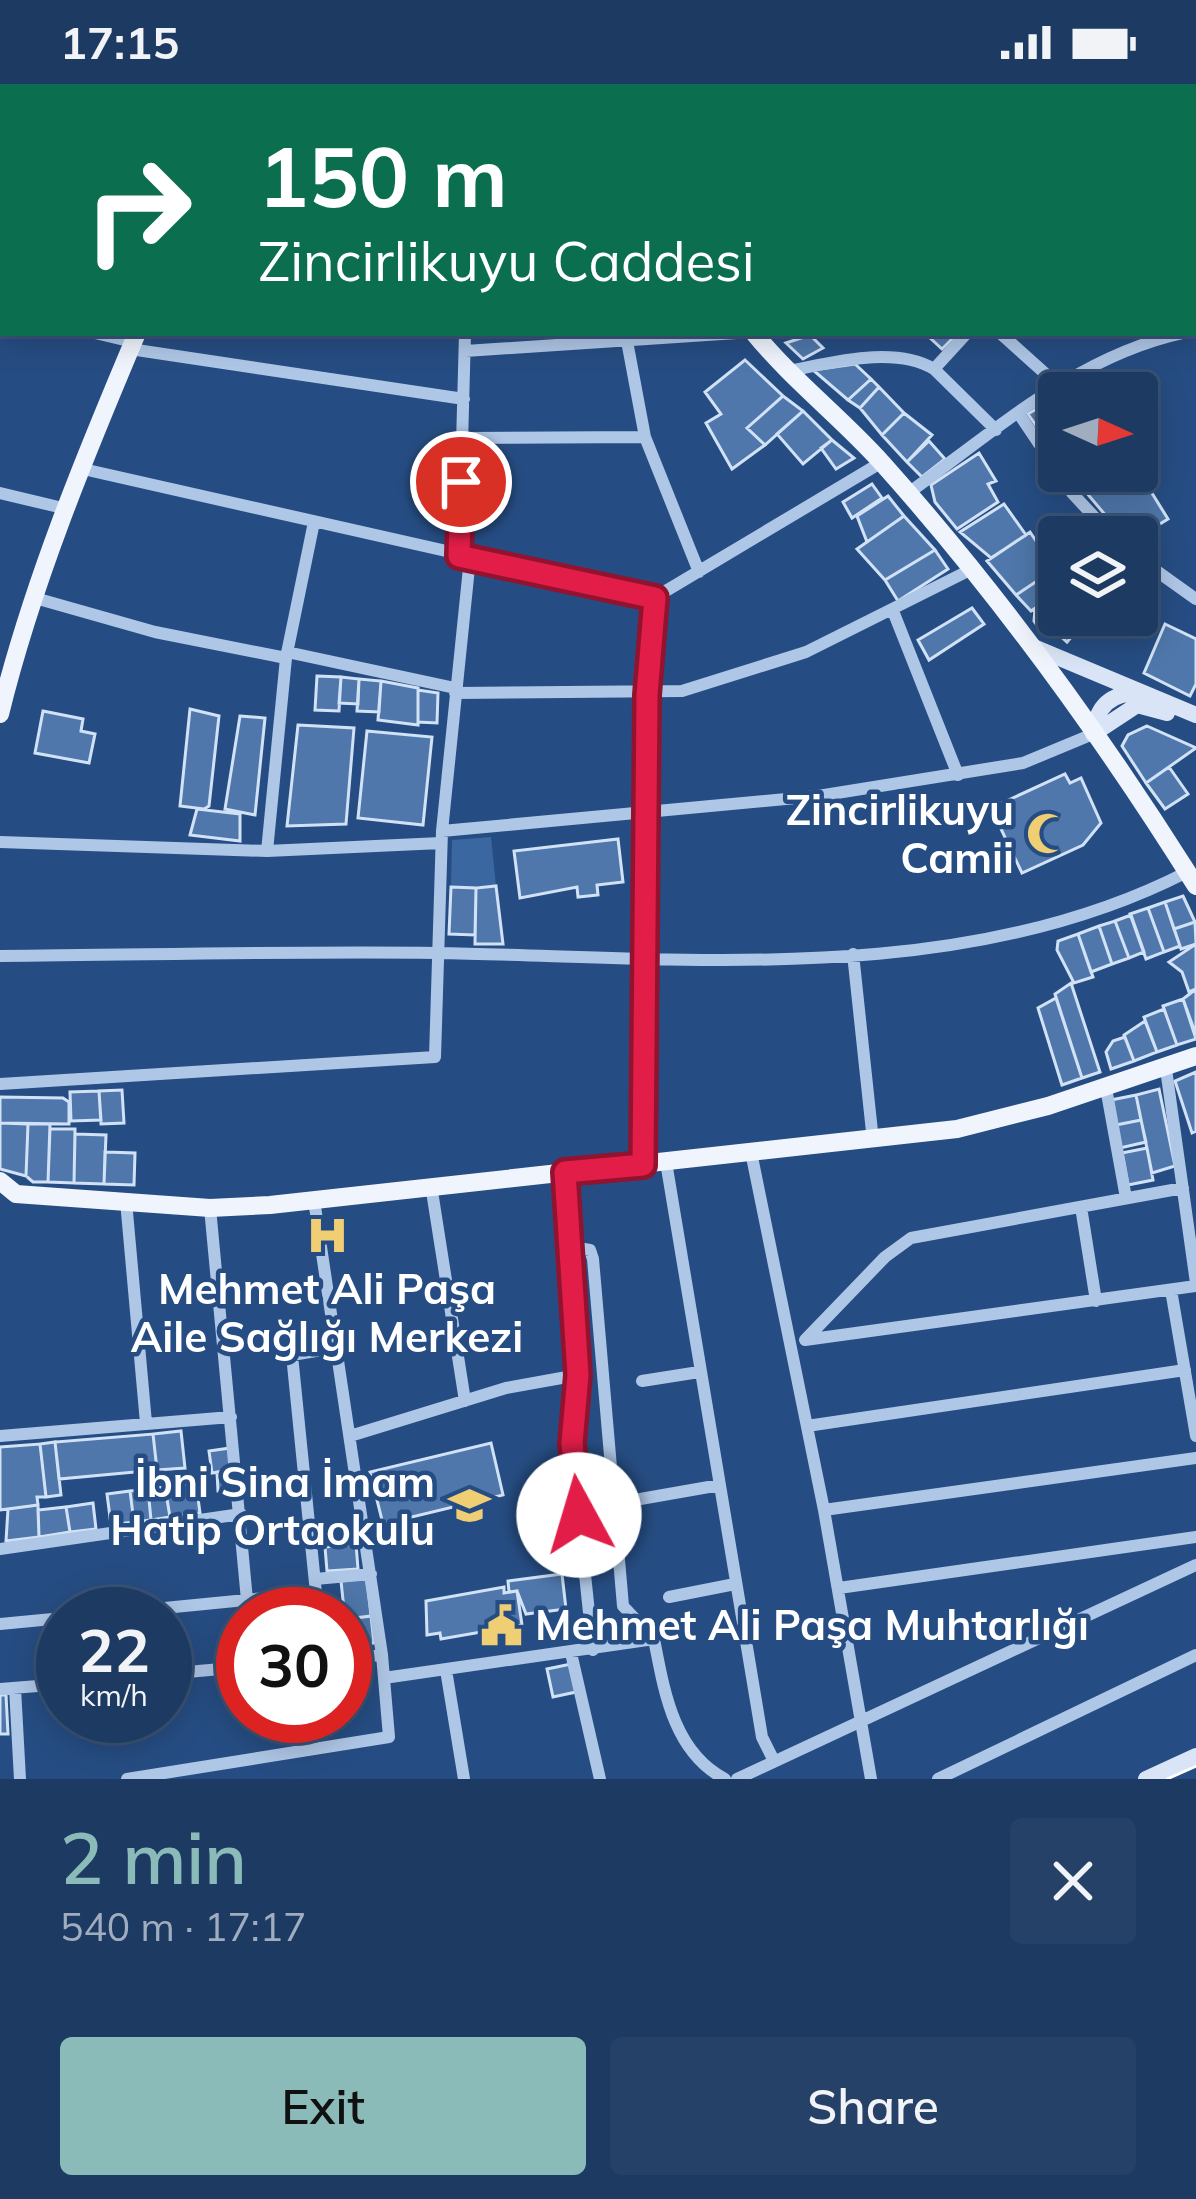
<!DOCTYPE html>
<html lang="en">
<head>
<meta charset="utf-8">
<style>
	body { margin:0; font-family:Mulish,sans-serif; background:#254168; color:#f1f3f6; height:100vh; display:flex; flex-direction:column; font-size:45px; white-space:nowrap }
	* { box-sizing:border-box; margin:0 }
	p { font-size:39px; color:#a0adbe }
	.icon { flex:none; width:66px; height:66px; fill:none; stroke:currentColor; stroke-width:2; stroke-linecap:round; stroke-linejoin:round }
	.map { position:relative; height:1695px; overflow:hidden }
	.panel { display:flex; flex-direction:column; background:#1c3a62; flex:1 }
	.panel>* { flex:none }
	.banner { position:absolute; left:0px; top:0px; width:1197px; height:252px; box-shadow:0 6px 30px #0003,0 0 0 3px #3a5477; background:#0b6e4f; color:#fff; overflow:hidden }
	.needle { width:78px; rotate:93deg }
	.controls { position:absolute; left:1038px; top:288px; display:grid; gap:24px }
	.controls a { display:grid; place-items:center; width:120px; height:120px; border-radius:12px; background:#1c3a62; box-shadow:0 6px 30px #0003,0 0 0 3px #3a5477; font-size:60px }
	.speed { position:absolute; left:36px; top:1503px; display:flex; gap:24px; font-size:60px; font-weight:700; text-align:center }
	.speed>* { display:grid; place-content:center; width:156px; height:156px; border-radius:50%; background:#1c3a62; box-shadow:0 6px 30px #0003,0 0 0 3px #3a5477; line-height:1 }
	.speed small { font-size:30px; font-weight:400 }
	.speed .limit { border:18px solid #d22; background:#fff; color:#111 }
	.pin { position:absolute; display:grid; place-items:center; width:102px; height:102px; color:#fff; margin:-51px; border:6px solid #fff; border-radius:50%; box-shadow:0 3px 12px #0007 }
	.me { position:absolute; width:132px; margin:-66px; rotate:354deg; stroke-linejoin:round; filter:drop-shadow(0 0 9px #0008) }
	.turn { display:flex; align-items:center; gap:42px; height:252px; padding:0 60px; font-size:54px }
	.turn .icon { width:156px; height:156px; stroke-width:2.5 }
	.turn b { display:block; font-size:84px; line-height:102px }
	.round { display:grid; place-items:center; flex:none; width:126px; height:126px; border-radius:12px; background:#254168 }
	.head { display:flex; align-items:center; justify-content:space-between; height:204px; padding:0 60px }
	h1 { font-size:72px; font-weight:600; line-height:90px; color:#8bbbb9 }
	.cta { display:flex; gap:24px; margin-top:auto; padding:24px 60px }
	.cta a { flex:1; height:138px; border-radius:12px; background:#8bbbb9; color:#111; font-size:48px; font-weight:600; line-height:138px; text-align:center }
	.cta a+a { background:#254168; color:#f1f3f6 }
	.status { display:flex; justify-content:space-between; align-items:center; height:84px; padding:0 60px; background:#1c3a62; direction:ltr }
	.status svg { height:33px; fill:currentColor }
	.map>svg:first-child { display:block }
</style>
</head>
<body>
<div class="status"><b>17:15</b><svg viewBox="0 0 49 12"><path d="M0 12V9h3v3zM5 12V6h3v6zM10 12V3h3v9zM15 12V0h3v12zM26 1h20v11H26zM47 4h2v5h-2z"/></svg></div>
<div class="map">
<svg width="1196" height="1695" viewBox="0 0 1196 1695">
	<rect width="100%" height="100%" fill="#264d83"/>
	<path fill="#3b67a0" d="M491,753L496,802L451,803L452,756Z"/>
	<path fill="#4f77ab" stroke="#d2e2f6" stroke-width="3" d="M933,249H958L942,265L929,253Z
		M810,251L823,264L803,275L786,259Z
		M745,276L783,312L747,344L765,361L732,385L706,339L721,330L705,308Z
		M855,280L871,295L848,316L813,286Z
		M871,295L879,303L860,324L848,316Z
		M879,303L904,329L882,351L860,324Z
		M1059,311V375L1028,330Z
		M783,312L803,327L765,361L747,344Z
		M803,327L832,356L803,380L777,350Z
		M904,329L932,351L907,378L882,351Z
		M832,356L854,374L836,385L821,364Z
		M929,357L945,375L922,393L907,378Z
		M979,369L996,397L988,400L998,418L957,445L935,418L931,401Z
		M1137,385L1168,435L1137,454L1124,453L1068,387Z
		M872,400L882,414L852,434L843,418Z
		M888,412L904,432L867,458L857,432Z
		M1004,420L1026,451L991,474L960,448Z
		M904,432L935,466L885,496L857,465Z
		M1030,448L1055,485L1016,511L987,477Z
		M935,466L948,485L898,517L885,496Z
		M1055,485L1059,508L1031,527L1016,511Z
		M1059,510V531H1090L1067,558L1049,542L1041,547L1034,537L1035,525Z
		M972,524L984,540L929,576L918,556Z
		M1165,540L1196,555V600L1190,612L1144,589Z
		M317,592L341,593L339,627L315,626Z
		M341,593L359,595L358,620L339,619Z
		M359,595L381,597L379,628L357,627Z
		M381,597L418,604V641L378,636Z
		M418,606L438,609L437,639L418,638Z
		M190,625L219,632L209,722L204,725L180,722Z
		M43,627L83,635L81,647L95,650L89,679L35,669Z
		M240,632L265,634L255,731L225,725Z
		M298,641L354,644L346,740L287,742Z
		M1147,642L1196,664L1146,699L1122,662L1128,651Z
		M367,647L432,653L423,741L358,734Z
		M1169,683L1188,710L1165,725L1146,699Z
		M1065,690L1070,699L1081,694L1101,739L1083,761L1022,789L991,724Z
		M197,725L240,730V757L190,751Z
		M618,755L623,798L597,801L598,811L578,813L577,803L520,814L514,767Z
		M496,802L503,860H475L476,804Z
		M451,803L476,804L475,851L449,850Z
		M1183,812L1195,838L1174,845L1165,818Z
		M1165,818L1180,862L1164,868L1148,824Z
		M1148,824L1164,868L1146,875L1130,830Z
		M1131,831L1144,868L1129,874L1115,837Z
		M1115,837L1129,874L1112,880L1099,842Z
		M1195,838L1196,860L1181,865L1174,845Z
		M1099,842L1112,880L1091,888L1078,850Z
		M1078,850L1093,893L1074,899L1057,866L1058,857Z
		M1196,860V905L1189,908L1182,888L1169,878Z
		M1071,899L1100,988L1082,994L1055,910Z
		M1196,905V951L1183,915Z
		M1056,914L1082,994L1062,1001L1038,924Z
		M1183,915L1196,955L1177,961L1163,922Z
		M1164,925L1177,961L1157,968L1144,933Z
		M1145,937L1157,968L1134,977L1124,951Z
		M1125,953L1134,977L1111,985L1106,968L1113,957Z
		M1196,988V1047L1192,1049L1175,997Z
		M1159,1005L1175,1082L1152,1089L1136,1011Z
		M122,1006L124,1039L101,1040L99,1007Z
		M99,1007L101,1036L71,1037L70,1008Z
		M1136,1011L1141,1036L1116,1041L1111,1016Z
		M0,1013L63,1014L69,1018V1040L0,1039Z
		M1141,1036L1146,1058L1120,1064L1116,1041Z
		M0,1039L28,1040L26,1092L0,1085Z
		M28,1040H50L48,1098H33L26,1092Z
		M50,1045H75L74,1099L48,1098Z
		M75,1050L106,1051L104,1100L74,1099Z
		M1147,1064L1153,1096L1128,1101L1122,1069Z
		M105,1068L135,1069L134,1101L104,1100Z
		M181,1347L185,1384L157,1386L153,1350Z
		M153,1350L157,1386L59,1395L55,1358Z
		M55,1358L61,1411L46,1413L40,1360Z
		M491,1359L503,1411L383,1440L370,1388Z
		M40,1360L46,1413H37L38,1421L0,1426V1363Z
		M230,1364L233,1386L212,1389L209,1367Z
		M233,1386L235,1406L218,1407L217,1388Z
		M196,1399L200,1429L170,1433L165,1403Z
		M165,1403L170,1433L151,1436L148,1405Z
		M148,1405L151,1436L134,1438L130,1407Z
		M130,1407L134,1438L111,1441L107,1410Z
		M93,1419L96,1445L70,1448L66,1423Z
		M38,1421L39,1453L6,1457L8,1425Z
		M66,1423L70,1448L39,1453L38,1426Z
		M356,1460L358,1485L327,1487L325,1463Z
		M562,1490L566,1525L526,1530L517,1507L509,1508L508,1497Z
		M367,1494L371,1532L345,1535L341,1497Z
		M504,1503V1509L517,1507L522,1541L441,1555L440,1549L427,1551L426,1517Z
		M371,1532L374,1559L352,1562L349,1535Z
		M571,1580L576,1608L553,1613L547,1585Z
		M0,1611H6L8,1650H0Z"/>
	<g fill="none" stroke-linecap="round" stroke-linejoin="round">
		<path stroke="#afc7e7" stroke-width="12" d="M1080,0L1081,3
			M1113,0L1129,3
			M470,3V0
			M846,3L847,0
			M932,3L933,0
			M1027,3V0
			M1055,3L1065,0
			M1168,3L1169,0
			M1194,32L1196,34
			M0,74H3
			M1194,103L1196,105
			M1194,157L1196,159
			M0,227H3
			M1194,247L1196,246
			M95,249L133,258
			M1000,249L1059,302
			M627,257L645,353L699,488
			M130,265L464,315
			M465,267L737,249
			M934,285L996,346
			M788,287C831,279 894,261 934,285L967,249
			M1019,330L1072,409L1113,453
			M463,354L645,353
			M83,385L654,514L882,378
			M0,409L67,425
			M907,410C995,347 1077,272 1183,249
			M459,472L465,249
			M1137,473L1196,515
			M35,514L155,548L286,574
			M893,527L958,691
			M287,568L455,604
			M455,609L682,607L806,568L970,486
			M442,747L818,712L1023,679L1093,650
			M0,758L267,767L441,759
			M267,767L286,574L314,438
			M853,870L873,1057
			M0,872C145,871 291,867 436,869C684,873 959,905 1187,788
			M1166,985L1196,1199
			M0,1000L435,973L442,747L470,474
			M1106,1004L1126,1114
			M751,1068L824,1426L871,1695
			M666,1078L762,1653L774,1677
			M643,1081L647,611L654,514
			M565,1088L578,1291L571,1359L593,1566
			M431,1101L465,1317
			M126,1117L146,1339
			M1081,1123L1096,1217
			M210,1124L247,1516
			M572,1163L590,1166L593,1175L623,1522L654,1555
			M1171,1206L1196,1352
			M805,1256L885,1173L911,1154L1183,1104
			M805,1256L1196,1202
			M642,1297L699,1288
			M807,1342L1185,1286
			M0,1352L231,1333
			M350,1352L506,1304L578,1291
			M612,1420L720,1401
			M824,1426L1196,1374
			M0,1465L241,1430
			M315,1495L371,1490
			M839,1504L1196,1453
			M669,1513L735,1500
			M103,1530L316,1509L292,1271L334,1264
			M0,1540L63,1534
			M571,1569L600,1695
			M345,1574L382,1571
			M446,1586L464,1695
			M165,1590L243,1583
			M384,1594L654,1555C664,1606 673,1668 725,1695
			M15,1604L20,1695
			M0,1605L63,1600
			M127,1695L389,1653L382,1571L314,1116
			M737,1695L1196,1481
			M938,1695L1196,1571"/>
		<path stroke="#d9e5f6" stroke-width="16" d="M1031,562L1196,631
			M1093,650L1137,621L1167,629
			M1093,650C1097,622 1110,609 1139,609
			M1146,1695L1196,1672"/>
		<path stroke="#f0f5fd" stroke-width="18" d="M234,3L235,0
			M737,3L738,0
			M754,249C793,297 842,334 883,380C999,510 1104,655 1196,802
			M0,630C32,500 85,372 137,249
			M0,1097L16,1110L210,1124L270,1121L957,1045L1048,1022L1196,972"/>
		<path stroke="#fff" stroke-width="3" d="M1167,1695L1196,1682"/>
	</g>
	<g fill="none" stroke-linecap="round" stroke-linejoin="round">
		<defs>
			<path id="route" d="M461,398L459,472L655,514L647,611L643,1081L565,1088L578,1291L572,1359L579,1431"/>
		</defs>
		<use href="#route" stroke="#92132f" stroke-width="30"/>
		<use href="#route" stroke="#e11d48" stroke-width="21"/>
	</g>
	<defs>
		<symbol id="mosque-bare" viewBox="-9 -9 18 18"><path d="M3.5-4.9A6 6 0 1 0 3.5 4.9A5 5 0 1 1 3.5-4.9Z" fill="#f0ce74" stroke="#264d83" stroke-width="2.5" paint-order="stroke"/></symbol>
		<symbol id="hospital-bare" viewBox="-9 -9 18 18"><path d="M-5-5h3v3.5h4V-5h3V5h-3V1.5h-4V5h-3Z" fill="#f0ce74" stroke="#264d83" stroke-width="2.5" paint-order="stroke"/></symbol>
		<symbol id="school-bare" viewBox="-9 -9 18 18"><path d="M0-5L7-2L0 1L-7-2ZM-4 1L0 2.5L4 1V4Q0 6-4 4Z" fill="#f0ce74" stroke="#264d83" stroke-width="2.5" paint-order="stroke"/></symbol>
		<symbol id="civic-bare" viewBox="-9 -9 18 18"><path d="M-.6-6.5H3V-4.5H.6V-3L4-1V1h2V6H-6V1h2V-1L-.6-3ZM-1.2 2.5V6h2.4V2.5Z" fill="#f0ce74" stroke="#264d83" stroke-width="2.5" paint-order="stroke"/></symbol>
	</defs>
	<g fill-rule="evenodd">
		<use href="#mosque-bare" x="1018" y="720" width="59" height="59"/>
		<use href="#hospital-bare" x="298" y="1122" width="59" height="59"/>
		<use href="#school-bare" x="440" y="1392" width="59" height="59"/>
		<use href="#civic-bare" x="472" y="1512" width="59" height="59"/>
	</g>
	<g text-anchor="middle" stroke-width="9" stroke-linejoin="round" paint-order="stroke">
		<g font-size="42" font-weight="bold" fill="#fff" stroke="#264d83" text-anchor="end">
			<text x="1014" y="741">Zincirlikuyu<tspan x="1014" dy="48">Camii</tspan></text>
			<text x="327" y="1220" text-anchor="middle">Mehmet Ali Paşa<tspan x="327" dy="48">Aile Sağlığı Merkezi</tspan></text>
			<text x="435" y="1413">İbni Sina İmam<tspan x="435" dy="48">Hatip Ortaokulu</tspan></text>
			<text x="535" y="1556" text-anchor="start">Mehmet Ali Paşa Muhtarlığı</text>
		</g>
	</g>
</svg>
<div class="controls">
<a><svg class="needle" viewBox="-14 -14 28 28"><path d="M0-13l5 13h-10z" fill="#e53935"/><path d="M0 13l5-13h-10z" fill="#a0adbe"/></svg></a>
<a><svg class="icon" aria-label="layers" viewBox="0 0 24 24"><path d="M12 4l9 5-9 5-9-5zM3 14l9 5 9-5"/></svg></a>
</div>
<div class="speed"><div>22<small>km/h</small></div><div class="limit">30</div></div>
<div class="pin" style="left:461px;top:398px;background:#d93025"><svg class="icon" aria-label="arrive" viewBox="0 0 24 24"><path d="M6 21V4h12l-3 4 3 4H6"/></svg></div>
<svg class="me" style="left:579px;top:1431px" viewBox="-20 -20 40 40"><circle r="19" fill="#fff"/><path d="M0-13L10 11 0 6-10 11z" fill="#e11d48"/></svg>
<div class="banner">
<div class="turn"><svg class="icon" aria-label="right" viewBox="0 0 24 24"><path d="M7 20v-9h11M14 6l5 5-5 5"/></svg><div><b>150 m</b>Zincirlikuyu Caddesi</div></div>
</div>
</div>
<section class="panel">
<div class="head"><div><h1>2 min</h1><p>540 m · 17:17</p></div><a class="round"><svg class="icon" aria-label="close" viewBox="0 0 24 24"><path d="M6 6l12 12M18 6L6 18"/></svg></a></div>
<div class="cta"><a>Exit</a><a>Share</a></div>
</section>
</body>
</html>
